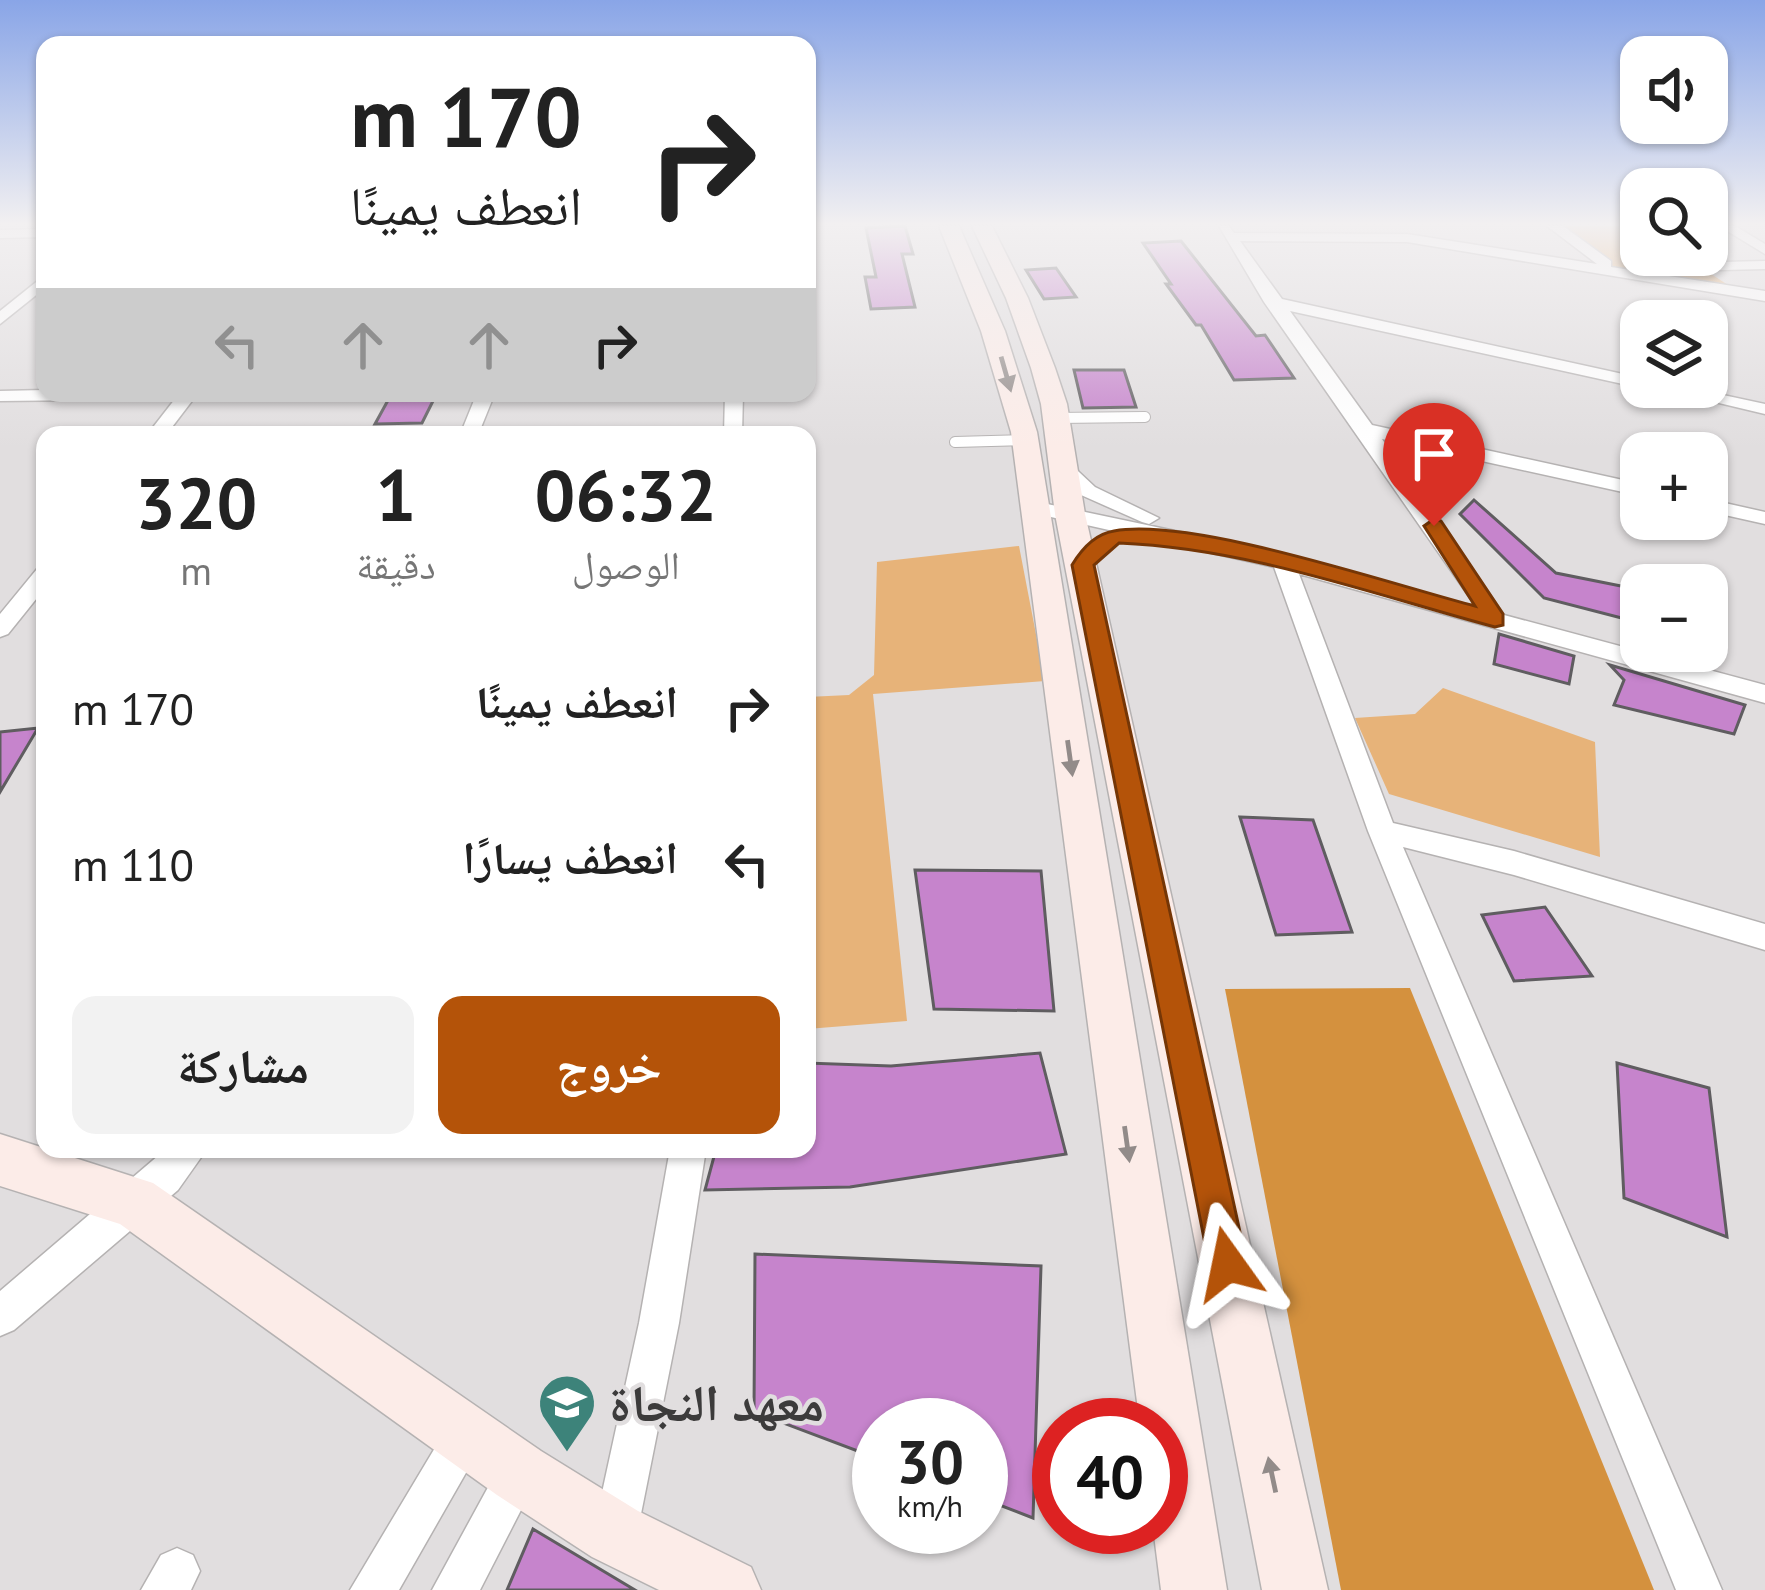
<!DOCTYPE html>
<html lang="ar">
<head>
<meta charset="utf-8">
<style>
	body { margin:0; font-family:"PT Sans","Noto Naskh Arabic",sans-serif; background:#f2f2f2; color:#222; direction:rtl; height:100vh; display:flex; flex-direction:column; font-size:45px; white-space:nowrap }
	* { box-sizing:border-box; margin:0 }
	p { font-size:39px; color:#767676 }
	.icon { flex:none; width:66px; height:66px; fill:none; stroke:currentColor; stroke-width:2; stroke-linecap:round; stroke-linejoin:round }
	.map { position:relative; flex:1; overflow:hidden; direction:ltr }
	.panel { position:absolute; left:36px; top:426px; width:780px; height:732px; display:flex; flex-direction:column; background:#fff; border-radius:24px; box-shadow:0 3px 9px #0004; direction:rtl }
	.panel>* { flex:none }
	.hud { position:absolute; left:36px; top:36px; width:780px; height:366px; border-radius:24px; box-shadow:0 3px 9px #0004; direction:rtl; background:#fff; color:#222; overflow:hidden }
	.tools { position:absolute; left:1620px; top:36px; display:grid; gap:24px }
	.tools a { display:grid; place-items:center; width:108px; height:108px; border-radius:24px; background:#fff; box-shadow:0 3px 9px #0004; font-size:60px }
	.speed { position:absolute; left:852px; top:1398px; display:flex; gap:24px; font-size:60px; font-weight:700; text-align:center }
	.speed>* { display:grid; place-content:center; width:156px; height:156px; border-radius:50%; background:#fff; box-shadow:0 3px 9px #0004; line-height:1 }
	.speed small { font-size:30px; font-weight:400 }
	.speed .limit { border:18px solid #d22; background:#fff; color:#111 }
	.pin { position:absolute; display:grid; place-items:center; width:102px; height:102px; color:#fff; margin:-123px -51px; border-radius:50% 50% 50% 0; rotate:-45deg; box-shadow:0 0 12px #0007 }
	.pin .icon { rotate:45deg }
	.me { position:absolute; width:132px; margin:-66px; rotate:348deg; stroke-linejoin:round; filter:drop-shadow(0 0 9px #0008) }
	.turn { display:flex; align-items:center; gap:42px; height:252px; padding:0 36px; font-size:54px }
	.turn .icon { width:156px; height:156px; stroke-width:2.5 }
	.turn b { display:block; font-size:84px; line-height:102px }
	.lanes { display:flex; align-items:center; height:114px; padding:0 36px; background:#0003; justify-content:center; gap:60px; direction:ltr }
	.lanes .off { opacity:.35 }
	.eta { display:flex; justify-content:space-evenly; align-items:center; height:204px; text-align:center }
	.eta b { font-size:72px; font-weight:800; line-height:84px }
	.action { display:flex; gap:24px; margin-top:auto; padding:24px 36px }
	.action a { flex:1; height:138px; border-radius:24px; background:#b45309; color:#fff; font-size:48px; font-weight:800; line-height:138px; text-align:center }
	.action a+a { background:#f2f2f2; color:#222 }
	ul { padding:0; list-style:none }
	li { display:flex; align-items:center; gap:36px; height:156px; padding:0 36px }
	li div { flex:1 }
	li b { display:block; font-size:45px }
	li em { font-style:normal }
	.map>svg:first-child { display:block }
</style>
</head>
<body>
<div class="map">
<svg width="1765" height="1590" viewBox="0 0 1765 1590">
	<rect width="100%" height="100%" fill="#e1dedf"/>
	<path fill="#e7b379" d="M1552,226H1641V255H1682L1728,285L1608,266Z
		M1019,546L1045,681L873,694L907,1021L807,1029V697L849,695L874,675L877,562Z
		M1443,688L1595,742L1600,857L1389,794L1355,718L1415,714Z"/>
	<path fill="#d4913e" d="M1410,988L1654,1590H1341L1225,989Z"/>
	<path fill="#c684cc" stroke="#5f5d60" stroke-width="3" d="M905,226L913,254H902L915,307L871,309L865,277H876L866,228Z
		M1181,241L1256,336L1265,335L1294,378L1234,380L1201,325H1196L1166,284H1171L1143,243Z
		M1056,268L1076,297L1044,299L1026,270Z
		M1074,370H1124L1136,407L1083,408Z
		M392,393H437L422,423L375,424Z
		M1474,500L1556,573L1641,590V623L1544,598L1460,514Z
		M1499,634L1574,656L1569,684L1494,664Z
		M1610,665L1745,705L1734,734L1614,705L1624,680Z
		M38,728L0,792V732Z
		M1240,817L1313,820L1352,932L1276,935Z
		M915,870L1041,871L1054,1011L934,1009Z
		M1545,907L1592,976L1514,981L1482,915Z
		M1040,1053L1066,1154L850,1187L705,1190L716,1149H807V1063L891,1066Z
		M1617,1063L1709,1088L1727,1237L1624,1198Z
		M755,1254L1041,1266L1033,1518L981,1498V1425H879V1459L754,1412Z
		M533,1529L635,1590H507Z"/>
	<g fill="none" stroke-linecap="round" stroke-linejoin="round">
		<defs>
			<path id="lane" d="M1056,418L1145,417
				M955,442L1024,440"/>
			<path id="street" d="M1219,226H1229L1234,233L1407,234L1597,264L1547,226H1563L1611,261V267L1765,291V301L1407,242L1240,241L1282,299L1641,378V387H1646L1641,388L1290,311L1372,425L1641,484V496L1382,439L1504,615L1765,685V703L1299,574L1393,823L1514,851L1765,924V950L1514,875L1403,847L1722,1590H1676L1368,831L1274,567L1033,513L1023,507L1033,501L1232,543L1477,608L1264,302Z
				M1719,226H1735L1765,244V254Z
				M45,229V237L0,238V230Z
				M1765,261V269L1679,271L1672,267L1679,263Z
				M45,275V288L0,324V311Z
				M1652,387H1686L1765,404V414Z
				M45,390V393H198L166,435H147L175,399L0,401V391Z
				M477,393H495L478,435H460Z
				M725,393H743L742,435H724Z
				M1063,457L1095,487L1159,518L1149,524L1142,522L1081,495L1053,463Z
				M1707,499L1765,512V524L1707,511Z
				M45,567V588L8,634L0,637V614L37,569Z
				M166,1149H207L178,1190L14,1330L0,1336V1291Z
				M670,1149H706L679,1323L637,1534L631,1550L615,1556L599,1550L593,1534L639,1323Z
				M466,1415L481,1421L487,1436L399,1590H350L451,1421Z
				M519,1452L534,1458L540,1473L480,1590H432L504,1458Z
				M177,1548L193,1555L200,1571L191,1590H141L161,1555Z"/>
			<path id="secondary" d="M939,226H959L1005,331L1037,432L1227,1590H1161L1153,1527H1161V1425H1140L1011,432L981,331Z
				M972,226H992L1028,298L1055,368L1067,404L1085,514L1328,1590H1262L1055,514L1041,404L1031,368L1006,298Z
				M0,1134L153,1183L541,1451L638,1511L751,1567L761,1590H659L592,1557L497,1495L120,1224L0,1186Z"/>
		</defs>
		<use href="#lane" stroke="#b5b2b2" stroke-width="12"/>
		<use href="#street" stroke="#b5b2b2" stroke-width="3"/>
		<use href="#secondary" stroke="#b5b2b2" stroke-width="3"/>
		<use href="#lane" stroke="#fff" stroke-width="10"/>
		<use href="#street" fill="#fff" fill-rule="evenodd"/>
		<use href="#secondary" fill="#fcece8" fill-rule="evenodd"/>
	</g>
	<defs><path id="oneway-solid" d="M-6-.8H1V-3.2L6.5 0L1 3.2V.8H-6Z" transform="scale(3)"/></defs>
	<g fill="#928b89">
		<use href="#oneway-solid" transform="translate(1006 374) rotate(74)"/>
		<use href="#oneway-solid" transform="translate(1070 758) rotate(82)"/>
		<use href="#oneway-solid" transform="translate(1127 1144) rotate(82)"/>
		<use href="#oneway-solid" transform="translate(1272 1475) rotate(-102)"/>
	</g>
	<linearGradient id="sky" x2="0" y2="1"><stop stop-color="#89a5e7"/><stop offset="0.5" stop-color="#f2f0f1"/><stop offset="1" stop-color="#f2f0f1" stop-opacity="0"/></linearGradient>
	<rect width="1765" height="448" fill="url(#sky)"/>
	<path fill="#b45309" stroke="#753606" stroke-width="3" d="M1434,519L1441,521L1503,614V625L1495,627C1372,594 1247,548 1119,543L1094,565L1247,1264L1241,1277L1228,1283L1214,1277L1209,1264L1072,565C1081,550 1095,534 1114,531C1194,517 1390,584 1475,606L1424,526Z"/>
	<defs>
		<symbol id="school-pin" viewBox="-11 -11 22 30"><path d="M0 17L-7.5 6A9.5 9.5 0 1 1 7.5 6Z" fill="#3d837a" stroke="#e1dedf"/><path d="M0-5L7-2L0 1L-7-2ZM-4 1L0 2.5L4 1V4Q0 6-4 4Z" fill="#fff"/></symbol>
	</defs>
	<g fill-rule="evenodd">
		<use href="#school-pin" x="534" y="1370" width="66" height="90"/>
	</g>
	<g text-anchor="middle" stroke-width="9" stroke-linejoin="round" paint-order="stroke">
		<g font-size="51" font-weight="bold" fill="#3c3b3b" stroke="#e1dedf" text-anchor="start">
			<text x="609" y="1421">معهد النجاة</text>
		</g>
	</g>
</svg>
<div class="tools">
<a><svg class="icon" aria-label="sound" viewBox="0 0 24 24"><path d="M4 9h4l5-4v14l-5-4H4zM17 9q2 3 0 6"/></svg></a>
<a><svg class="icon" aria-label="search" viewBox="0 0 24 24"><circle cx="10" cy="10" r="6"/><path d="M15 15l6 6"/></svg></a>
<a><svg class="icon" aria-label="layers" viewBox="0 0 24 24"><path d="M12 4l9 5-9 5-9-5zM3 14l9 5 9-5"/></svg></a>
<a>+</a>
<a>−</a>
</div>
<div class="speed"><div>30<small>km/h</small></div><div class="limit">40</div></div>
<div class="pin" style="left:1434px;top:526px;background:#d93025"><svg class="icon" aria-label="arrive" viewBox="0 0 24 24"><path d="M6 21V4h12l-3 4 3 4H6"/></svg></div>
<svg class="me" style="left:1228px;top:1264px" viewBox="-20 -20 40 40"><path d="M0-17L14 15 0 8-14 15z" fill="#b45309" stroke="#fff" stroke-width="4"/></svg>
<div class="hud">
<div class="turn"><svg class="icon" aria-label="right" viewBox="0 0 24 24"><path d="M7 20v-9h11M14 6l5 5-5 5"/></svg><div><b>170 m</b>انعطف يمينًا</div></div>
<div class="lanes"><svg class="icon off" aria-label="left" viewBox="0 0 24 24"><path d="M17 20v-9H6M10 6l-5 5 5 5"/></svg><svg class="icon off" aria-label="ahead" viewBox="0 0 24 24"><path d="M12 20V5M6 11l6-6 6 6"/></svg><svg class="icon off" aria-label="ahead" viewBox="0 0 24 24"><path d="M12 20V5M6 11l6-6 6 6"/></svg><svg class="icon" aria-label="right" viewBox="0 0 24 24"><path d="M7 20v-9h11M14 6l5 5-5 5"/></svg></div>
</div>
<section class="panel">
<div class="eta">
<div><b>06:32</b><p>الوصول</p></div>
<div><b>1</b><p>دقيقة</p></div>
<div><b>320</b><p>m</p></div>
</div>
<ul>
<li><svg class="icon" aria-label="right" viewBox="0 0 24 24"><path d="M7 20v-9h11M14 6l5 5-5 5"/></svg><div><b>انعطف يمينًا</b></div><em>170 m</em></li>
<li><svg class="icon" aria-label="left" viewBox="0 0 24 24"><path d="M17 20v-9H6M10 6l-5 5 5 5"/></svg><div><b>انعطف يسارًا</b></div><em>110 m</em></li>
</ul>
<div class="action"><a>خروج</a><a>مشاركة</a></div>
</section>
</div>
</body>
</html>
